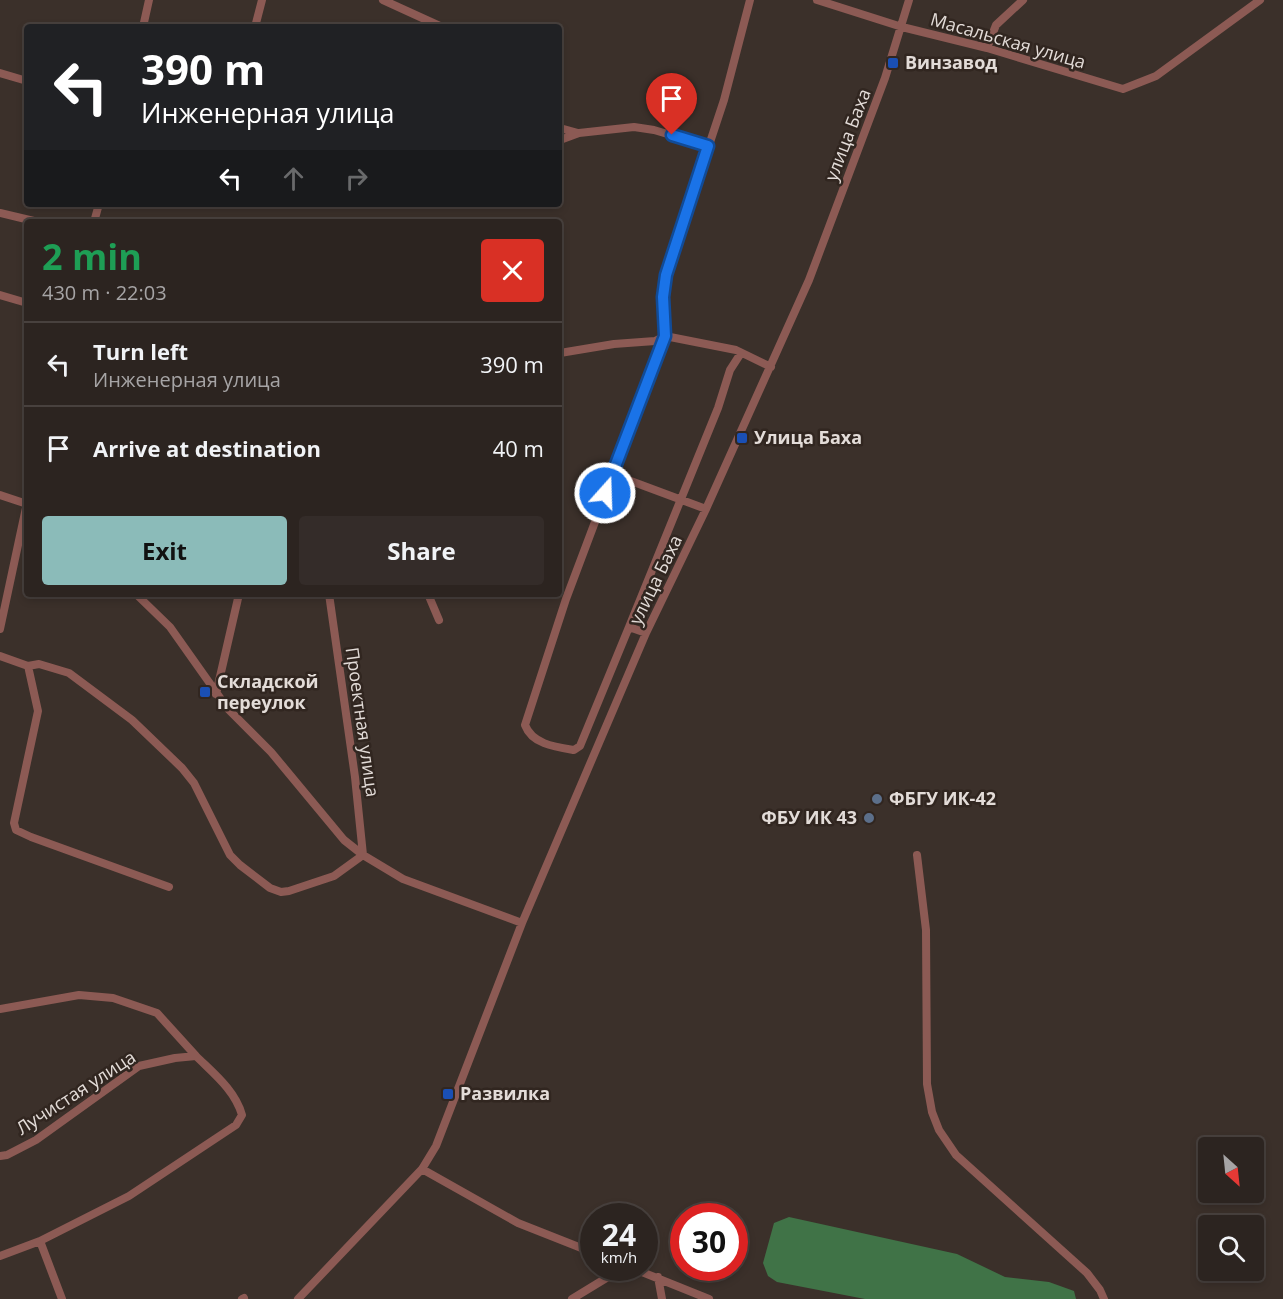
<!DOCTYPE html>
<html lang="en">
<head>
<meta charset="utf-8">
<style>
	body { margin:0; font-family:"Open Sans",sans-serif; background:#342c29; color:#f1f3f6; height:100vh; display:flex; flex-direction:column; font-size:22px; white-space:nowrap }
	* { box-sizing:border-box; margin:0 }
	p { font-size:20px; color:#a6a4a5 }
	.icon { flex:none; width:33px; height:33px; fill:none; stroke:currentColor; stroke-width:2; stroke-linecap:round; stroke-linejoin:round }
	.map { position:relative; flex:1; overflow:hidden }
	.side { position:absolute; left:24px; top:219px; width:538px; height:378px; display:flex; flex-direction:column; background:#2c2420; border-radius:6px; box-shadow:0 3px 9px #0003,0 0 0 2px #48413e }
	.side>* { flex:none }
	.banner { position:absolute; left:24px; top:24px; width:538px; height:183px; border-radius:6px; box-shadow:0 3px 9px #0003,0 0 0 2px #48413e; background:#202124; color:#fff; overflow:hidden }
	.needle { width:39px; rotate:153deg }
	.controls { position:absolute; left:1198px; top:1137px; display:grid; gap:12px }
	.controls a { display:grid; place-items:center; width:66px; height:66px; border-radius:6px; background:#2c2420; box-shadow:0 3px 9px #0003,0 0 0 2px #48413e; font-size:30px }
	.speed { position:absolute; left:580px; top:1203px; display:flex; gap:12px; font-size:30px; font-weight:700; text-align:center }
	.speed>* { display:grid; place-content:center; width:78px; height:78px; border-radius:50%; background:#2c2420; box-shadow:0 3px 9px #0003,0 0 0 2px #48413e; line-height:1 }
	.speed small { font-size:15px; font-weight:400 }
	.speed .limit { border:9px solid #d22; background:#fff; color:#111 }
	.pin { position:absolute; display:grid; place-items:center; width:51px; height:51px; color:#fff; margin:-62px -26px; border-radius:50% 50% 50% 0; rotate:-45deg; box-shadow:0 0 6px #0007 }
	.pin .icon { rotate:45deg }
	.me { position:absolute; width:66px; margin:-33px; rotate:20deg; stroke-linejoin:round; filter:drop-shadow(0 0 4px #0008) }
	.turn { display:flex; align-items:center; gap:21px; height:126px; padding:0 18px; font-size:27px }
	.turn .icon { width:78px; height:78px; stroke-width:2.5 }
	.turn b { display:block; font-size:42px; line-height:51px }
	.lanes { display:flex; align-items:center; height:57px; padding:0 18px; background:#0003; justify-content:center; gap:30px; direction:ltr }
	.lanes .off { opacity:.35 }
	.round { display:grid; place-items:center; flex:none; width:63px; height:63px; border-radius:6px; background:#342c29 }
	.headline { display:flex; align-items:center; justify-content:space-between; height:102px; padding:0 18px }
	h1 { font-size:36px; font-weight:700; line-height:45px; color:#1e9e55 }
	.button { display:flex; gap:12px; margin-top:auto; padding:12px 18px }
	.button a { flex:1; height:69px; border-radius:6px; background:#8bbbb9; color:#111; font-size:24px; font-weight:700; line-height:69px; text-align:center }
	.button a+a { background:#342c29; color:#f1f3f6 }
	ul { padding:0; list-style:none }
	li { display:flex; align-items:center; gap:18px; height:84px; padding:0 18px; border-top:2px solid #48413e }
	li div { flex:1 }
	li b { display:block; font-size:22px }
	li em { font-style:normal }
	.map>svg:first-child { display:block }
</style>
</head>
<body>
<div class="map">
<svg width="1283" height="1299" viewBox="0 0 1283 1299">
	<rect width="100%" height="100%" fill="#3b302a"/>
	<path fill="#407347" d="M789,1217L957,1254L1005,1277L1049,1282L1074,1291L1076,1299H865L777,1282L768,1276L763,1263L774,1223Z"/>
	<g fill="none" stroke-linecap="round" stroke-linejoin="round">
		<path stroke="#8c5a54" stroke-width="8" d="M383,0L442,27
			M817,0L902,27L987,48L1123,89L1156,76L1260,0
			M143,27L149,0
			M255,27L262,0
			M987,48L996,25L1023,0
			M0,73L27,81
			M560,128L578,133
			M560,140L579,133L634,127L654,130L708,146
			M0,213L38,222
			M94,222L99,204
			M0,295L27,303
			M560,353L614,344L655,341L665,336L736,350L771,367
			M612,474L706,509
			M0,495L27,504
			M136,594L170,627L228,709L271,752L344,840L363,855L403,879L522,923
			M428,594L439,620
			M629,627L718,408L730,370L741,353
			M0,629L27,503
			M646,633L629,627L580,746L574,750C555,747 532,744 525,725L566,599L665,336L663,297L666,275L724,100L750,0
			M0,656L28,666L38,711L14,823L16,830L31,837L169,887
			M28,666L39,664L69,673L132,720L182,768L194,783L230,855L240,865L270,888L281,892L289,891L334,876L363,855L355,777L329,594
			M216,694L239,594
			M917,855L926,930L927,1084L932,1112L939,1130L956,1155L1087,1273L1100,1290L1104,1299
			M0,1009L79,995L113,998L157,1013L196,1056
			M0,1156L7,1155L36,1140L139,1066L175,1058L196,1056C213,1073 235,1090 242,1115L236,1125L129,1196L40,1241L0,1256
			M422,1169L518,1223L594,1253
			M40,1241L62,1299
			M632,1268L709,1299
			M658,1277L662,1299
			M242,1299L244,1298
			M298,1299L422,1169L436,1146L522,923L646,633L706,509L809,280L885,78L909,0
			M572,1299L608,1277L616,1268"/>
	</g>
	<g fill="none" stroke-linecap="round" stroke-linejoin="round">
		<defs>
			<path id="route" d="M605,493L665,336L663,297L666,275L708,146L672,135"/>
		</defs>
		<use href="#route" stroke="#114b97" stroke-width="15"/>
		<use href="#route" stroke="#1a73e8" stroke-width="10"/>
	</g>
	<g fill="#1a4fb4" stroke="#312620" stroke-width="2">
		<rect x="887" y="57" width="12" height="12" rx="3"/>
		<rect x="736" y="432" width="12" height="12" rx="3"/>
		<rect x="199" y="686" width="12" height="12" rx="3"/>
		<rect x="442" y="1088" width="12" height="12" rx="3"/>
	</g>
	<g fill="#5c6f8a" stroke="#312620" stroke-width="2">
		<circle cx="877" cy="799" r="6"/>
		<circle cx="869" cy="818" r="6"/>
	</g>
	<g text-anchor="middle" stroke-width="5" stroke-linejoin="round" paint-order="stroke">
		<g font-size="18" fill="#e3dcd8" stroke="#312620">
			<text transform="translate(1008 41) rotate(16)" y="6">Масальская улица</text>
			<text transform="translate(848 135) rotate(-69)" y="6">улица Баха</text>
			<text transform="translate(656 580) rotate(-64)" y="6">улица Баха</text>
			<text transform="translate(362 722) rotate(82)" y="6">Проектная улица</text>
			<text transform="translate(76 1093) rotate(-33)" y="6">Лучистая улица</text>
		</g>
		<g font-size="18" font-weight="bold" fill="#e3dcd8" stroke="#312620" text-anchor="start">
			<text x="905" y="69">Винзавод</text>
			<text x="754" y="444">Улица Баха</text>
			<text x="217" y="688">Складской<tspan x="217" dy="21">переулок</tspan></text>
			<text x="889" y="805">ФБГУ ИК-42</text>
			<text x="857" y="824" text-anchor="end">ФБУ ИК 43</text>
			<text x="460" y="1100">Развилка</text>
		</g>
	</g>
</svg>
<div class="controls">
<a><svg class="needle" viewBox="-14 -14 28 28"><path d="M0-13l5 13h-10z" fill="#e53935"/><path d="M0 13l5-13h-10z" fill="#a6a4a5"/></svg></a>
<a><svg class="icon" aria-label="search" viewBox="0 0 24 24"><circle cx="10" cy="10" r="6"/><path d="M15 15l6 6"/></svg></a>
</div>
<div class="speed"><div>24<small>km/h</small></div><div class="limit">30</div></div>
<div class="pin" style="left:672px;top:135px;background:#d93025"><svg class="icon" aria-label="arrive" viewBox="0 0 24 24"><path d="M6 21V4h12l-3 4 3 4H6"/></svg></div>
<svg class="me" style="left:605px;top:493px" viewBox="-20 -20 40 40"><circle r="17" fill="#1a73e8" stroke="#fff" stroke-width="3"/><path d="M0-11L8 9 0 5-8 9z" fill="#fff"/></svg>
<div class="banner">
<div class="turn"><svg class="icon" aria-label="left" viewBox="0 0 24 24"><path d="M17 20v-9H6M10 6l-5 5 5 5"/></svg><div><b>390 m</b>Инженерная улица</div></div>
<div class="lanes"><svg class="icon" aria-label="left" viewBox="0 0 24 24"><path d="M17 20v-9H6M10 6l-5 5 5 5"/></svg><svg class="icon off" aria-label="ahead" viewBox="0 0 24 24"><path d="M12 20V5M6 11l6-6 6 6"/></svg><svg class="icon off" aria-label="right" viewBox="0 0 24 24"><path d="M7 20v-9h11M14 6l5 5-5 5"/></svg></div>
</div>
<section class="side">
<div class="headline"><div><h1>2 min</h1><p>430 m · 22:03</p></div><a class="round" style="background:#d93025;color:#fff"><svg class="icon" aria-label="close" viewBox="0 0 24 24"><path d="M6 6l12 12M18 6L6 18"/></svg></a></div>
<ul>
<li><svg class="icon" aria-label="left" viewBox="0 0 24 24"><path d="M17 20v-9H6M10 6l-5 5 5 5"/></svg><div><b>Turn left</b><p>Инженерная улица</p></div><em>390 m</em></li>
<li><svg class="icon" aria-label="arrive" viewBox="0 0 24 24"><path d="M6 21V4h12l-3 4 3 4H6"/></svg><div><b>Arrive at destination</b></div><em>40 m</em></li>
</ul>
<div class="button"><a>Exit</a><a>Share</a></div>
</section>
</div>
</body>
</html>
